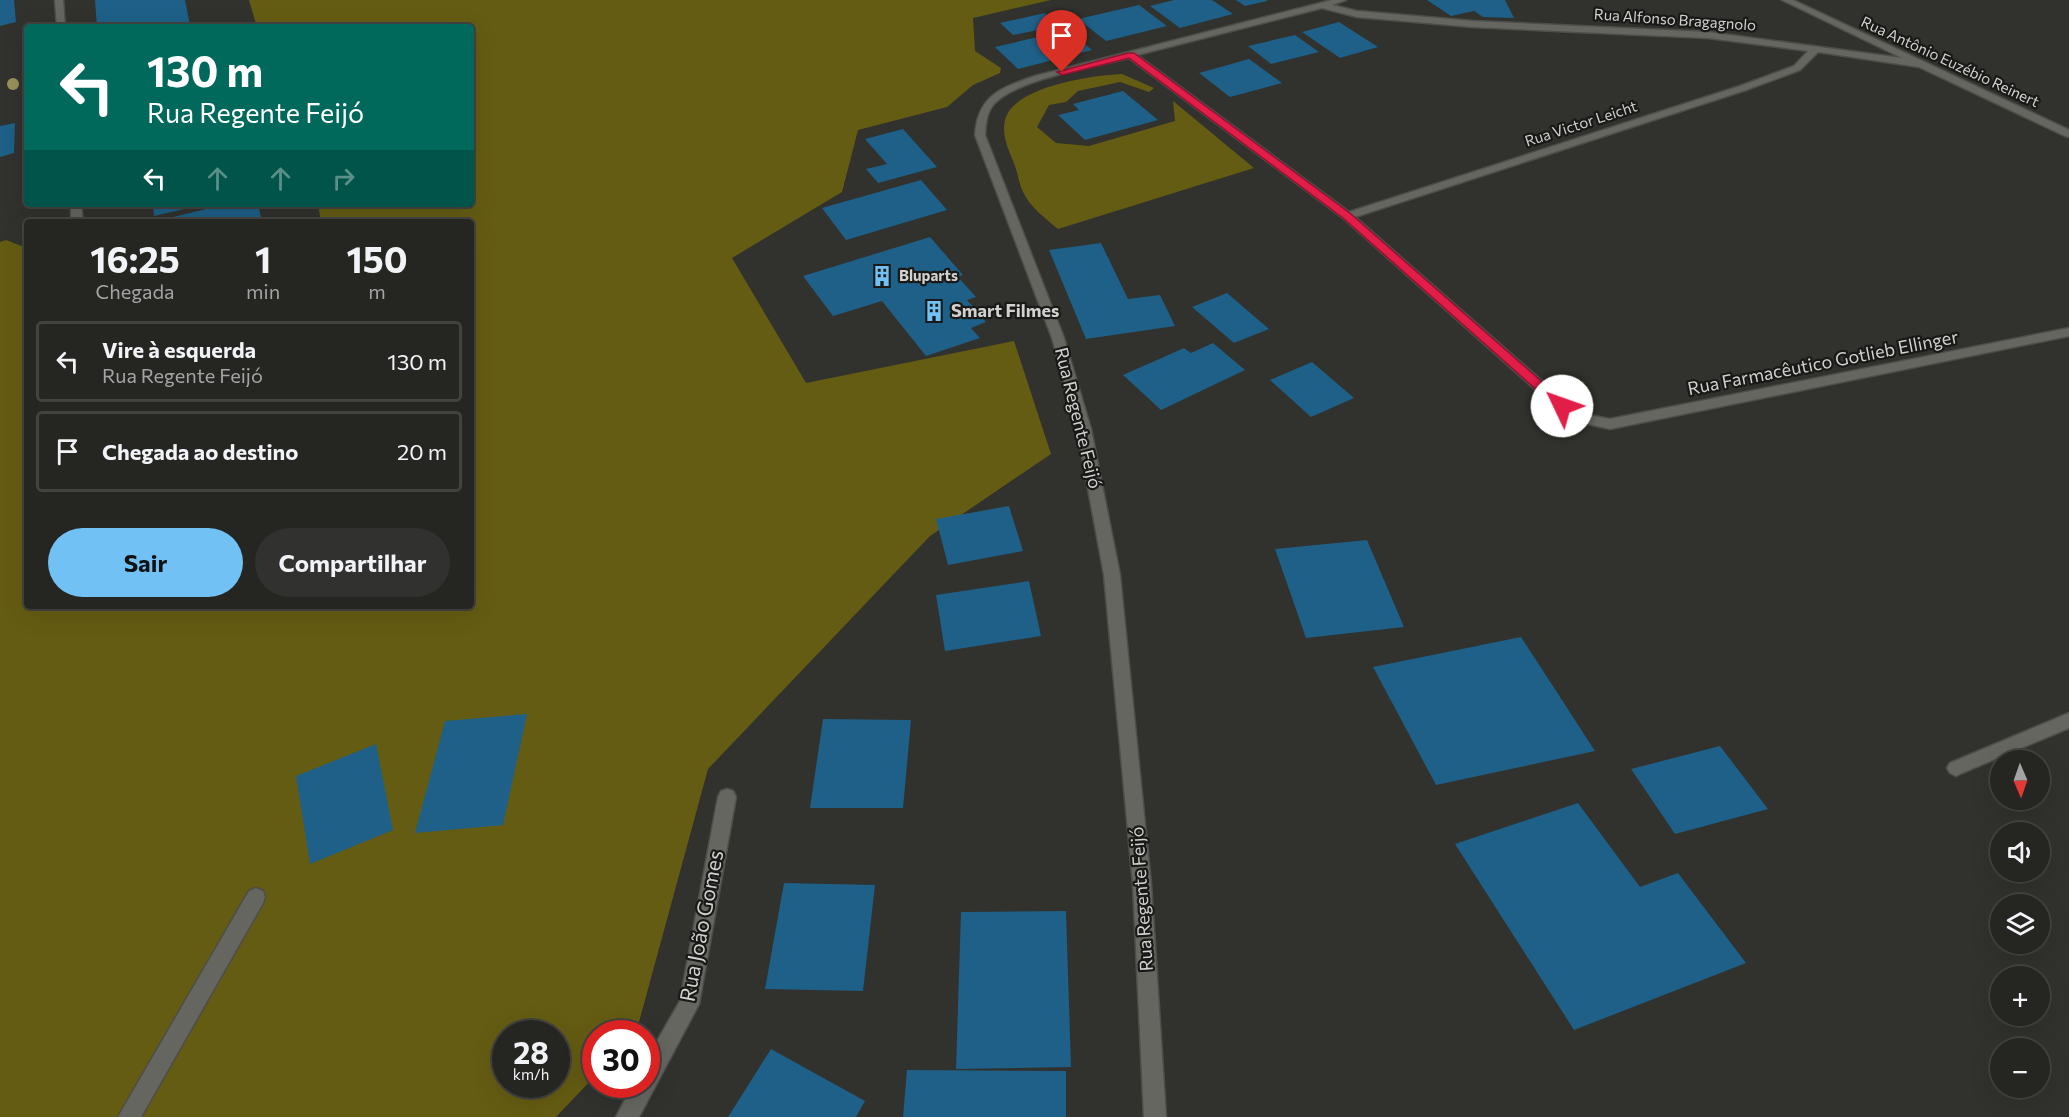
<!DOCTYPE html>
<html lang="pt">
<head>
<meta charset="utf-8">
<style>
	body { margin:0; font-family:Commissioner,sans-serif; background:#31312f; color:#f1f3f6; height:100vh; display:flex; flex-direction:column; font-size:22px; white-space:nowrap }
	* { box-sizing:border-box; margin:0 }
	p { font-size:20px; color:#a3a5a5 }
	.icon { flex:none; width:33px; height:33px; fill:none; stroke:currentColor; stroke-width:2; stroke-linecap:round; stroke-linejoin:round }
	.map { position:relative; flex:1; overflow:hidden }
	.panel { position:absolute; left:24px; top:219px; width:450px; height:390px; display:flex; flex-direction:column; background:#252522; border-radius:6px; box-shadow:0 6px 24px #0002,0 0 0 2px #424240 }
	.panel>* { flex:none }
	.guide { position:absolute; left:24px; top:24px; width:450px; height:183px; border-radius:6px; box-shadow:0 6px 24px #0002,0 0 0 2px #424240; background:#00695c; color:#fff; overflow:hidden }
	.needle { width:39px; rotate:178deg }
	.fabs { position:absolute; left:1990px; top:750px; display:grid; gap:12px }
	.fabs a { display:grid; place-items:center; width:60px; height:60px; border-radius:50%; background:#252522; box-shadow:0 6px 24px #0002,0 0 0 2px #424240; font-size:30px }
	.speed { position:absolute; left:492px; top:1020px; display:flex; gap:12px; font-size:30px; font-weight:700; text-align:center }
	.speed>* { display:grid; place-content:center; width:78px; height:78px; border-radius:50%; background:#252522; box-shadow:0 6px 24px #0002,0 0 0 2px #424240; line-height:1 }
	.speed small { font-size:15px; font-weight:400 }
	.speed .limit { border:9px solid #d22; background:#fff; color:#111 }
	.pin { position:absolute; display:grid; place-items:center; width:51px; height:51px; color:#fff; margin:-62px -26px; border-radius:50% 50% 50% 0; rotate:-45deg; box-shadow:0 0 6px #0007 }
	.pin .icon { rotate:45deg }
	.me { position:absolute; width:66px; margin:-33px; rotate:312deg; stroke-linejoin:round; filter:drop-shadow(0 0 4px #0008) }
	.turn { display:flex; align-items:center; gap:21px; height:126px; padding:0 24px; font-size:27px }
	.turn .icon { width:78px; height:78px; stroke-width:2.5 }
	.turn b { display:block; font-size:42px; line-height:51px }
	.lanes { display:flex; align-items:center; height:57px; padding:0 24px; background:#0003; justify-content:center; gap:30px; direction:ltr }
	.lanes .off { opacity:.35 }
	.eta { display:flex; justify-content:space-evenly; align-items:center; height:102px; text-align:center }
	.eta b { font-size:36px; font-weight:700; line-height:42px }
	.button { display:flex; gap:12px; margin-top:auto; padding:12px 24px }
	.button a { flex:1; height:69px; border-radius:36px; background:#72c1f5; color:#111; font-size:24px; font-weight:700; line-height:69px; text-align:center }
	.button a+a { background:#31312f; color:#f1f3f6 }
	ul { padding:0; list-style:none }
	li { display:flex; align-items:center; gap:18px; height:81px; margin:0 12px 9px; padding:0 12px; border:3px solid #424240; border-radius:6px }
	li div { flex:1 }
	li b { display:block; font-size:22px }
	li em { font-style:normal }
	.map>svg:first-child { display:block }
</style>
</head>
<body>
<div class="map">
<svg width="2069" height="1117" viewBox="0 0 2069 1117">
	<rect width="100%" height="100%" fill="#31312d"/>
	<path fill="#655c13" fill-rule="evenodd" d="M249,0H1051L973,18L975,51L1001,68L1000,73L973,85L947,107L858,130L842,192L732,258L806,383L1014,341L1051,454L930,536L708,769L636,1033L596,1034L595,1076L556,1117H0V242L6,240L27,248V606H471V222H321L318,204H471V27H257ZM506,1034H556V1084H506Z
		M1122,74L1154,88L1149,92L1120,82L1078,91L1066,102L1049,105L1037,127L1056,143L1089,146L1175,121L1173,101L1254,168L1058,229C1046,219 1030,207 1023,192C1019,184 1018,174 1015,166C1009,150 1000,135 1006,117C1017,86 1094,75 1122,74Z"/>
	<path fill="#1e6087" d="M0,0H14L16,22L0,26Z
		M95,0H185L190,25L97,27Z
		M1174,0H1212L1233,14L1180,28L1150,6Z
		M1236,0H1267V1L1245,6Z
		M1427,0H1505L1514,18L1483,17L1474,11L1451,16Z
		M1139,5L1167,26L1106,41L1078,19Z
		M1045,13L1058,26L1013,35L1000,23Z
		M1339,22L1378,47L1340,58L1302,32Z
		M1068,30L1092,50L1018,69L995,47Z
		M1295,35L1319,52L1271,64L1248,46Z
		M1249,59L1282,83L1230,97L1199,73Z
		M1123,91L1158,120L1085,140L1058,115L1079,110L1073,104Z
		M15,123L14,153L0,157V126Z
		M903,129L937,167L878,183L866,169L887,164L865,139Z
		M921,180L947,210L846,240L822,208Z
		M153,204H202V205L154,216Z
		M227,204H258L262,222H170L169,218Z
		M930,237L963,275L958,277L976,297L967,300L986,322L971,328L980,338L926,356L882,301L833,316L803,276Z
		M1101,243L1128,299L1160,295L1175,326L1086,339L1049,250Z
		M1227,293L1269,329L1234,343L1192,307Z
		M1213,343L1245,370L1161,410L1123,375L1184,348L1191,353Z
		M1312,362L1354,398L1311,417L1270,380Z
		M1009,506L1023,551L948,565L936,519Z
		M1367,540L1404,627L1306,638L1275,549Z
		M1029,581L1041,636L945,651L936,595Z
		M1521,637L1595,751L1436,785L1373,667Z
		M527,714L503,825L415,833L445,721Z
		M823,719L911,720L903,808H810Z
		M376,744L393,830L310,864L296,776Z
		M1720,746L1768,809L1675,834L1631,769Z
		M1578,803L1640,887L1678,873L1746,963L1574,1030L1455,844Z
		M784,883L875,885L863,991L765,989Z
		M1066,911L1071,1067L956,1069L961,912Z
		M771,1049L865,1101L856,1117H728Z
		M907,1070L1066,1071V1117H903Z"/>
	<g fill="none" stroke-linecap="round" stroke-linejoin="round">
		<defs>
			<path id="minor" d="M55,0H63L65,27H57Z
				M1332,0H1346L1332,5L1357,11L1473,21L1708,32L1902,58L1782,0H1793L2069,130V137L2065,136L1919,67L1818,52L1800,70L1746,90L1355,217L1567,403L1588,415L1610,419L2069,328V336L1610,429L1579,422L1557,409L1343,218L1129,58C1096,66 1015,80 994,104C986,113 986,124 985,135L1064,338L1091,429L1120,575L1151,884L1166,1117H1144L1133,884L1104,575L1077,429L1052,338L975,135C978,95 1001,88 1035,76ZM1322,8L1357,17L1473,27L1708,38L1808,51L1794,66L1740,86L1349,212L1137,55Z
				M71,204H81L83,222H71Z
				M2069,713V728L1962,773L1956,776L1950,773L1947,768L1950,763Z
				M727,789L733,791L736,797L699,1004L639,1117H616L633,1084H646V1060L680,1001L718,797L721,791Z
				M256,888L263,891L265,897L263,903L141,1117H118L249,891Z"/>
		</defs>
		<use href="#minor" stroke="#4d4d49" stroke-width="3"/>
		<use href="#minor" fill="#666661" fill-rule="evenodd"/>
	</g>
	<circle fill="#98915a" cx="13" cy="84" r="6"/>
	<path fill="#e11d48" stroke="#92132f" stroke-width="1.5" d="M1128,53H1134L1351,214L1566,403V409H1558L1343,218L1129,58L1062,75L1057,72Z"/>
	<defs>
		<symbol id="building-bare" viewBox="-9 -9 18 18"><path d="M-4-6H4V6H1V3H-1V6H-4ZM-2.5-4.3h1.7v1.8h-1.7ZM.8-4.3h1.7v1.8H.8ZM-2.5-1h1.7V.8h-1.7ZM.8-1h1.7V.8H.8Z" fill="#72c1f5" stroke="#191917" stroke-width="2.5" paint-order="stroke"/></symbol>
	</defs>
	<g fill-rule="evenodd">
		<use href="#building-bare" x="867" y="261" width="30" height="30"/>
		<use href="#building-bare" x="919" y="296" width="30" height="30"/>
	</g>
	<g text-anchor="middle" stroke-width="4.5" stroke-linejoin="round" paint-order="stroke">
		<g font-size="15" fill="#d2d1cf" stroke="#191917">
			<text transform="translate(1675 20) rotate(4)" y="5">Rua Alfonso Bragagnolo</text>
			<text transform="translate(1950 62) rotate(25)" y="5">Rua Antônio Euzébio Reinert</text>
			<text transform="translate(1581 124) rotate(-18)" y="5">Rua Victor Leicht</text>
		</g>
		<g font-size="15" font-weight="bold" fill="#d2d1cf" stroke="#191917" text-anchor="start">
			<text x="899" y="281">Bluparts</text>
		</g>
		<g font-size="18" font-weight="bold" fill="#d2d1cf" stroke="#191917" text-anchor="start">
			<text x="951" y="317">Smart Filmes</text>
		</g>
		<g font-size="18" fill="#d2d1cf" stroke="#191917">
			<text transform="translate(1823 363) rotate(-11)" y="6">Rua Farmacêutico Gotlieb Ellinger</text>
			<text transform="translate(1078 418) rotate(76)" y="6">Rua Regente Feijó</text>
			<text transform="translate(1142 899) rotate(-94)" y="6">Rua Regente Feijó</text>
		</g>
		<g font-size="21" fill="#d2d1cf" stroke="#191917">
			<text transform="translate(702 926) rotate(-79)" y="7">Rua João Gomes</text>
		</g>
	</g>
</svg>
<div class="fabs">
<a><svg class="needle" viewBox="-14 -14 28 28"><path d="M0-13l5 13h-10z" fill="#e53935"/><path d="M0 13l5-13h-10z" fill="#a3a5a5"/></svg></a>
<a><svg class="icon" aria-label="sound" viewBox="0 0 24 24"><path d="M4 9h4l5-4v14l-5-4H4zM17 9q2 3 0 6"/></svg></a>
<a><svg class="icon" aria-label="layers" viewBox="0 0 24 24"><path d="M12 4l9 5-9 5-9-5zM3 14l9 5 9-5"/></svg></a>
<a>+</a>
<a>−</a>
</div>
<div class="speed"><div>28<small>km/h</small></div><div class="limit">30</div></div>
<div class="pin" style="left:1062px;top:72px;background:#d93025"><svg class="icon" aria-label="arrive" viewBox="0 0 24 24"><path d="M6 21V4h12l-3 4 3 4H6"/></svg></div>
<svg class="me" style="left:1562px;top:406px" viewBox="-20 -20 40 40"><circle r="19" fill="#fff"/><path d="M0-13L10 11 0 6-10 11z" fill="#e11d48"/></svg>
<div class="guide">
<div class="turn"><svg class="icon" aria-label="left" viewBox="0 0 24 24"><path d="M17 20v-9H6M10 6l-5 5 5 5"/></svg><div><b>130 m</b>Rua Regente Feijó</div></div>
<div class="lanes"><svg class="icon" aria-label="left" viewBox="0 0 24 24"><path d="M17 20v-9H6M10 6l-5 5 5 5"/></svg><svg class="icon off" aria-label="ahead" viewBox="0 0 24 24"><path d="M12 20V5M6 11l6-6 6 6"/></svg><svg class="icon off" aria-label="ahead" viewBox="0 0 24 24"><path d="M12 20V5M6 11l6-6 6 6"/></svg><svg class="icon off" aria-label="right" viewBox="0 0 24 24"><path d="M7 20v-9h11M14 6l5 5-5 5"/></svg></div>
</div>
<section class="panel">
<div class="eta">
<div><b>16:25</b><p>Chegada</p></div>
<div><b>1</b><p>min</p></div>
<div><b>150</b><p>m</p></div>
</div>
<ul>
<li><svg class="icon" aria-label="left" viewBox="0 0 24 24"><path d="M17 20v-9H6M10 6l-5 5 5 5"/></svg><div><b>Vire à esquerda</b><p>Rua Regente Feijó</p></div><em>130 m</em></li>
<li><svg class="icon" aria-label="arrive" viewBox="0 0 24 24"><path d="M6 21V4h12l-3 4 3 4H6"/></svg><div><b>Chegada ao destino</b></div><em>20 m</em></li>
</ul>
<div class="button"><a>Sair</a><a>Compartilhar</a></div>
</section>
</div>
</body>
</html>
